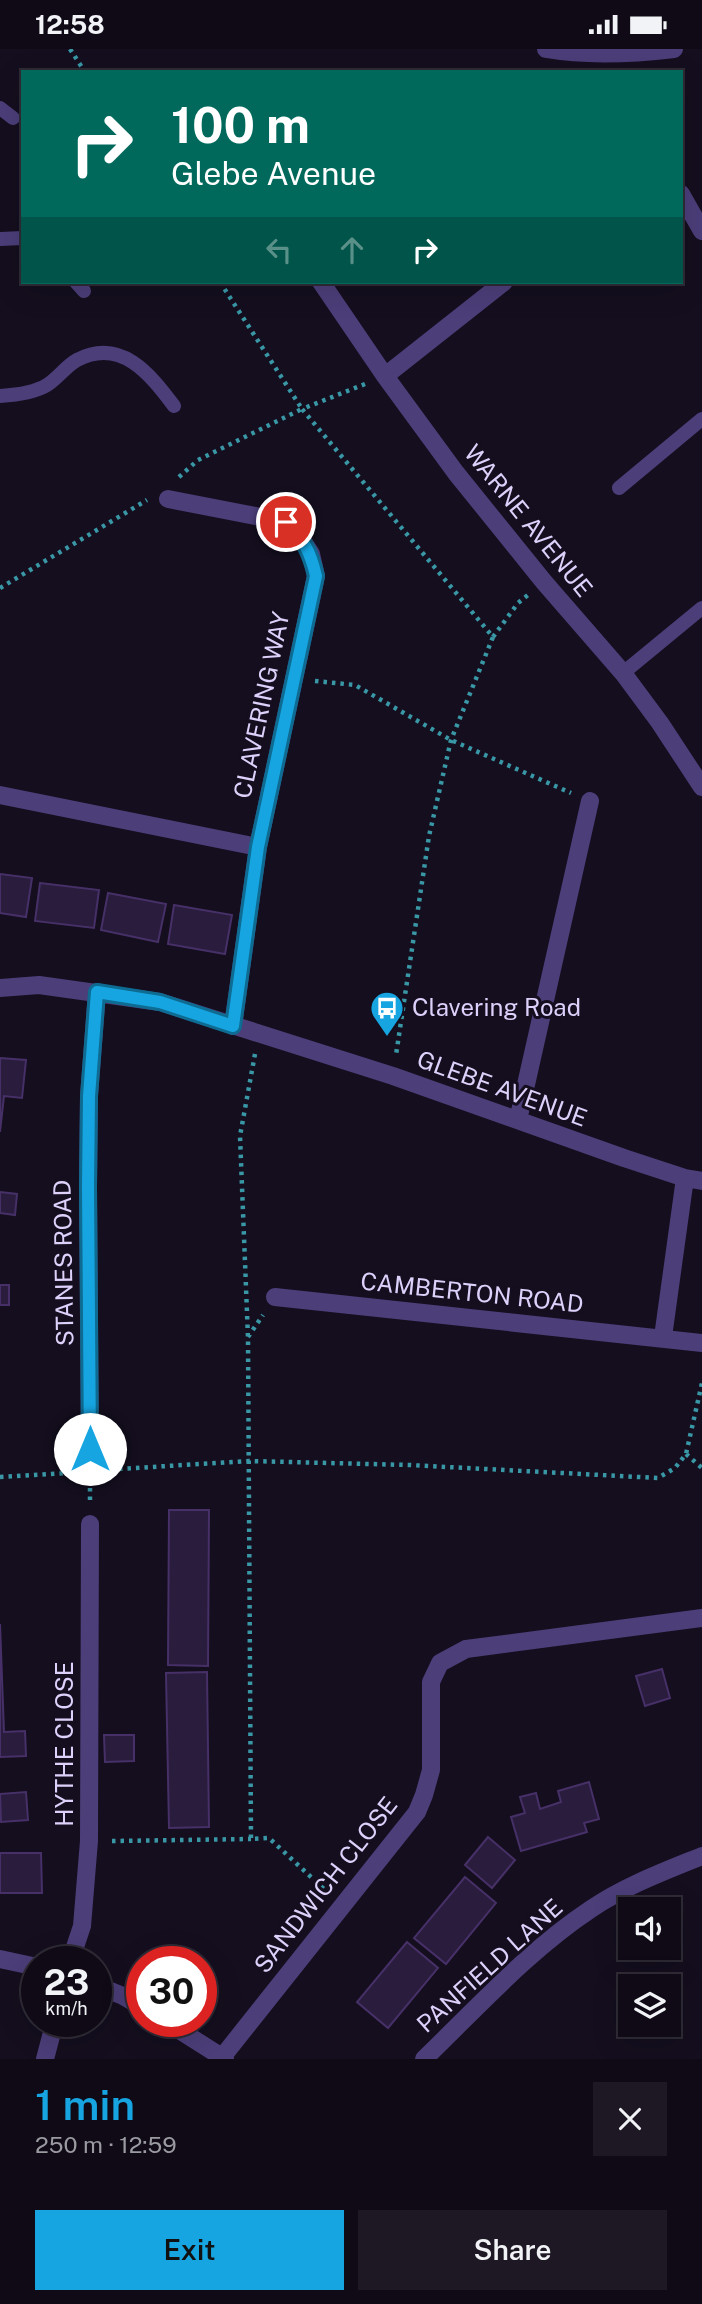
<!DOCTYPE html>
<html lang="en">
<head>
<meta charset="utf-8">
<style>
	body { margin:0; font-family:"Public Sans",sans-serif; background:#1d1823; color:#f1f3f6; height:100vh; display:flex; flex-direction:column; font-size:26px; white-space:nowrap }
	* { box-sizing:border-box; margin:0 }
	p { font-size:23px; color:#9b9aa1 }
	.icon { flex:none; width:38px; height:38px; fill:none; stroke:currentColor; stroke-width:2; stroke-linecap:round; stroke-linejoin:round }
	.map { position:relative; height:2010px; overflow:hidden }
	.sheet { display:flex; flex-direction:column; background:#0f0a16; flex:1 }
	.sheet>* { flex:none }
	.banner { position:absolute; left:21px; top:21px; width:662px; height:214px; border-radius:0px; box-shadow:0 7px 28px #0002,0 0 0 2px #2f2b35; background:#00695c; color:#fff; overflow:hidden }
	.tools { position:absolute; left:618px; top:1848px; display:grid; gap:14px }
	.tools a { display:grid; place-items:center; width:63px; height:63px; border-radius:0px; background:#0f0a16; box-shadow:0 7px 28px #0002,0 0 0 2px #2f2b35; font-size:35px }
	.speed { position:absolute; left:21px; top:1897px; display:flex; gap:14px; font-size:35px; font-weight:700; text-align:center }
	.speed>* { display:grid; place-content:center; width:91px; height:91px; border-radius:50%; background:#0f0a16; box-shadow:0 7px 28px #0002,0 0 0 2px #2f2b35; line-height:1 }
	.speed small { font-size:18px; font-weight:400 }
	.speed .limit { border:10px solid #d22; background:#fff; color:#111 }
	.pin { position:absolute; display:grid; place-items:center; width:60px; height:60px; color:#fff; margin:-30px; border:4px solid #fff; border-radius:50%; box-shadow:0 2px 7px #0007 }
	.me { position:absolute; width:77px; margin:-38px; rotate:0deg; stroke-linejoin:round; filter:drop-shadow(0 0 5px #0008) }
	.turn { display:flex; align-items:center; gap:24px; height:147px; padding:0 35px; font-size:32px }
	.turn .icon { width:91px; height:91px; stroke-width:2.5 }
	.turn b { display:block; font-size:49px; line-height:60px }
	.lanes { display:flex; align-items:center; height:66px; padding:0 35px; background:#0003; justify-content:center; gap:35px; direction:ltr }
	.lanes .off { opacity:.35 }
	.round { display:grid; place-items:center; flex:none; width:74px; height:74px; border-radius:0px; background:#1d1823 }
	.head { display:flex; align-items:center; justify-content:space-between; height:119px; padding:0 35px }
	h1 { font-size:42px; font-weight:600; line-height:52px; color:#16a5e1 }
	.primary-button { display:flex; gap:14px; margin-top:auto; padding:14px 35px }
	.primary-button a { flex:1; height:80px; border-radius:0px; background:#16a5e1; color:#111; font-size:28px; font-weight:600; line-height:80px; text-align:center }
	.primary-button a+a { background:#1d1823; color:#f1f3f6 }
	.status { display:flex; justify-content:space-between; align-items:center; height:49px; padding:0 35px; background:#0f0a16; direction:ltr }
	.status svg { height:19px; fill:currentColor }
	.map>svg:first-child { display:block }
</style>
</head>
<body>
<div class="status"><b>12:58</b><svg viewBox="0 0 49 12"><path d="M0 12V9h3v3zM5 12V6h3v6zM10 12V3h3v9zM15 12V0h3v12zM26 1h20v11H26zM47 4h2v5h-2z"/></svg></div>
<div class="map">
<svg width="702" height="2010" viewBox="0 0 702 2010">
	<rect width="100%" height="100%" fill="#140e1e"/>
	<path fill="#291c3d" stroke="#463067" stroke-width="2" d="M0,825L32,829L26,868L0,864Z
		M40,834L99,841L94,879L35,872Z
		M108,844L166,855L158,893L101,881Z
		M174,856L232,866L225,905L168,895Z
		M0,1009L26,1011L22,1049L4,1047L0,1083Z
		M0,1143L17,1145L15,1166L0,1164Z
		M0,1236H9V1256H0Z
		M169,1461H209L208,1617L168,1616Z
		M0,1575L4,1683L25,1682L26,1707L0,1708Z
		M662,1620L670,1649L645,1657L636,1627Z
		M207,1623L209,1778L169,1779L166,1624Z
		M104,1686H134V1712L105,1713Z
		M589,1733L599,1770L584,1774L587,1783L521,1802L511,1768L525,1764L520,1748L536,1744L540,1760L561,1753L558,1742Z
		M26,1743L28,1771L1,1773L0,1745Z
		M488,1788L515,1811L492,1839L465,1816Z
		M0,1804H41L42,1844H0Z
		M465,1828L496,1854L446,1915L414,1889Z
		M407,1893L438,1919L388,1979L357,1953Z"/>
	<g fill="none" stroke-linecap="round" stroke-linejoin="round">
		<path stroke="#3997a6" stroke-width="4.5" stroke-dasharray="3.5 5" stroke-linecap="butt" d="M70,0L85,23
			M365,335L302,360L493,588L451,691L429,787L396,1006
			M179,428L198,411L302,360L220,233
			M0,539L147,451
			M493,588L518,554L528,546
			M315,632L355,636L451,691L571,744
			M255,1005L240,1087L248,1289L251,1790L269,1789L325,1841
			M248,1288L263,1266
			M686,1405L702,1419
			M102,1421L249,1412L409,1416L658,1429L675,1419L686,1405L702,1334
			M90,1422V1455
			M0,1428L83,1423
			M112,1792L251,1790"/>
		<path stroke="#4b3e79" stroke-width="14" d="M0,59L13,69
			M0,190L23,189
			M76,233L84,242
			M0,347C16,346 34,344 47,336C58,329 66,317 77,311C121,288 150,325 174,357
			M619,439L702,370
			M623,624L702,559"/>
		<path stroke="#4b3e79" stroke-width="18" d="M546,0C587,7 632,5 674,0
			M681,145L702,182
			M321,233L385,327L456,424L544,533L623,624L660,674L702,738
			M385,327L504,233
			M168,450L286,473L300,488L311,505L316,527L258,798L233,977
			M0,746L258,798
			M0,939L39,936L160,953L393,1027L624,1109L685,1129L702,1132
			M518,1071L590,752
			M275,1248L702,1294
			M663,1288L685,1129
			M90,1400L88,1138L89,1047L97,943
			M0,1910L37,1918
			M70,1913L82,1877L89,1792L90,1475
			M96,1936L123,1947L142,1958
			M165,1972L225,2010
			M223,2007L417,1763L424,1746L431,1721V1633L440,1614L466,1600L702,1569
			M45,2010L55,1972"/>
		<path stroke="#4b3e79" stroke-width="18" d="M424,2010C477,1959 529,1901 591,1860C625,1837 665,1822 702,1807"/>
	</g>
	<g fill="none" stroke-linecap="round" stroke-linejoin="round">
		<defs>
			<path id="route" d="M90,1400L88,1138L89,1047L97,943L160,953L233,977L258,798L316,527C310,501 304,492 286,473"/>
		</defs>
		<use href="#route" stroke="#0e6b92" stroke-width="18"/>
		<use href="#route" stroke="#16a5e1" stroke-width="12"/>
	</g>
	<defs>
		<symbol id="bus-pin" viewBox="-11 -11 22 30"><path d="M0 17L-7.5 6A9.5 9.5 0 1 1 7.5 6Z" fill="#16a5e1" stroke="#140e1e"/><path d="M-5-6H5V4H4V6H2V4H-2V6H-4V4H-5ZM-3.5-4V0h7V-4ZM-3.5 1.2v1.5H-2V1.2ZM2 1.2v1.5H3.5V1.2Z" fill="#fff"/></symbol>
	</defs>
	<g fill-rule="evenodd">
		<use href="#bus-pin" x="368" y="940" width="38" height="52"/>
	</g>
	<g text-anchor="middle" stroke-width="6" stroke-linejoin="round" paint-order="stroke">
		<g font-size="24" fill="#ddd0fa" stroke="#140e1e">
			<text transform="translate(528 472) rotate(51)" y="8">WARNE AVENUE</text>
			<text transform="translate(262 656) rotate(-78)" y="8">CLAVERING WAY</text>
			<text transform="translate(502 1040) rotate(20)" y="8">GLEBE AVENUE</text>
			<text transform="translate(64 1214) rotate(-91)" y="8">STANES ROAD</text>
			<text transform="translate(472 1244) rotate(6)" y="8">CAMBERTON ROAD</text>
			<text transform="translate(65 1695) rotate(-90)" y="8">HYTHE CLOSE</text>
			<text transform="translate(326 1836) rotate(-52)" y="8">SANDWICH CLOSE</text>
			<text transform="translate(490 1917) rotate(-42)" y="8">PANFIELD LANE</text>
		</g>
		<g font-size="24" fill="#ddd0fa" stroke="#140e1e" text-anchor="start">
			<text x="412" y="967">Clavering Road</text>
		</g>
	</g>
</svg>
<div class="tools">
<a><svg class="icon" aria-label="sound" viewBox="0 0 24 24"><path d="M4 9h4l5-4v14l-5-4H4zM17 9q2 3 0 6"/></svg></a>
<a><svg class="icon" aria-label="layers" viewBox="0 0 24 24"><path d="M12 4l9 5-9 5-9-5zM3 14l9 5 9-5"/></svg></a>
</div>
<div class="speed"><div>23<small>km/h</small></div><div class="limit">30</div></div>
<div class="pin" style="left:286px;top:473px;background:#d93025"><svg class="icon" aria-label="arrive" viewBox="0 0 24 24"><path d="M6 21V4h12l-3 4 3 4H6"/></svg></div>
<svg class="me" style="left:90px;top:1400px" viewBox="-20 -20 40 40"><circle r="19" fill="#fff"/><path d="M0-13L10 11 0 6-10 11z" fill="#16a5e1"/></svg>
<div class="banner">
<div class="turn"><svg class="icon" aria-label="right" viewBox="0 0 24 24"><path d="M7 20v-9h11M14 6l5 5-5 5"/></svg><div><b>100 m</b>Glebe Avenue</div></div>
<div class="lanes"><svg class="icon off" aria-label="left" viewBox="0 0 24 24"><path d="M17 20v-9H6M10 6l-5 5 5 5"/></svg><svg class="icon off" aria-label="ahead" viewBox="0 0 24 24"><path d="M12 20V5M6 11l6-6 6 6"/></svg><svg class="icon" aria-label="right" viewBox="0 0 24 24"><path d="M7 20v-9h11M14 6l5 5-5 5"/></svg></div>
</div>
</div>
<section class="sheet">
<div class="head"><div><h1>1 min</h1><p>250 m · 12:59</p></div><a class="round"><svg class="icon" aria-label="close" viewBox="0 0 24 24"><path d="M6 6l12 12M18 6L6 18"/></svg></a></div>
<div class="primary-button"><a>Exit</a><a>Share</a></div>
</section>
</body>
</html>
